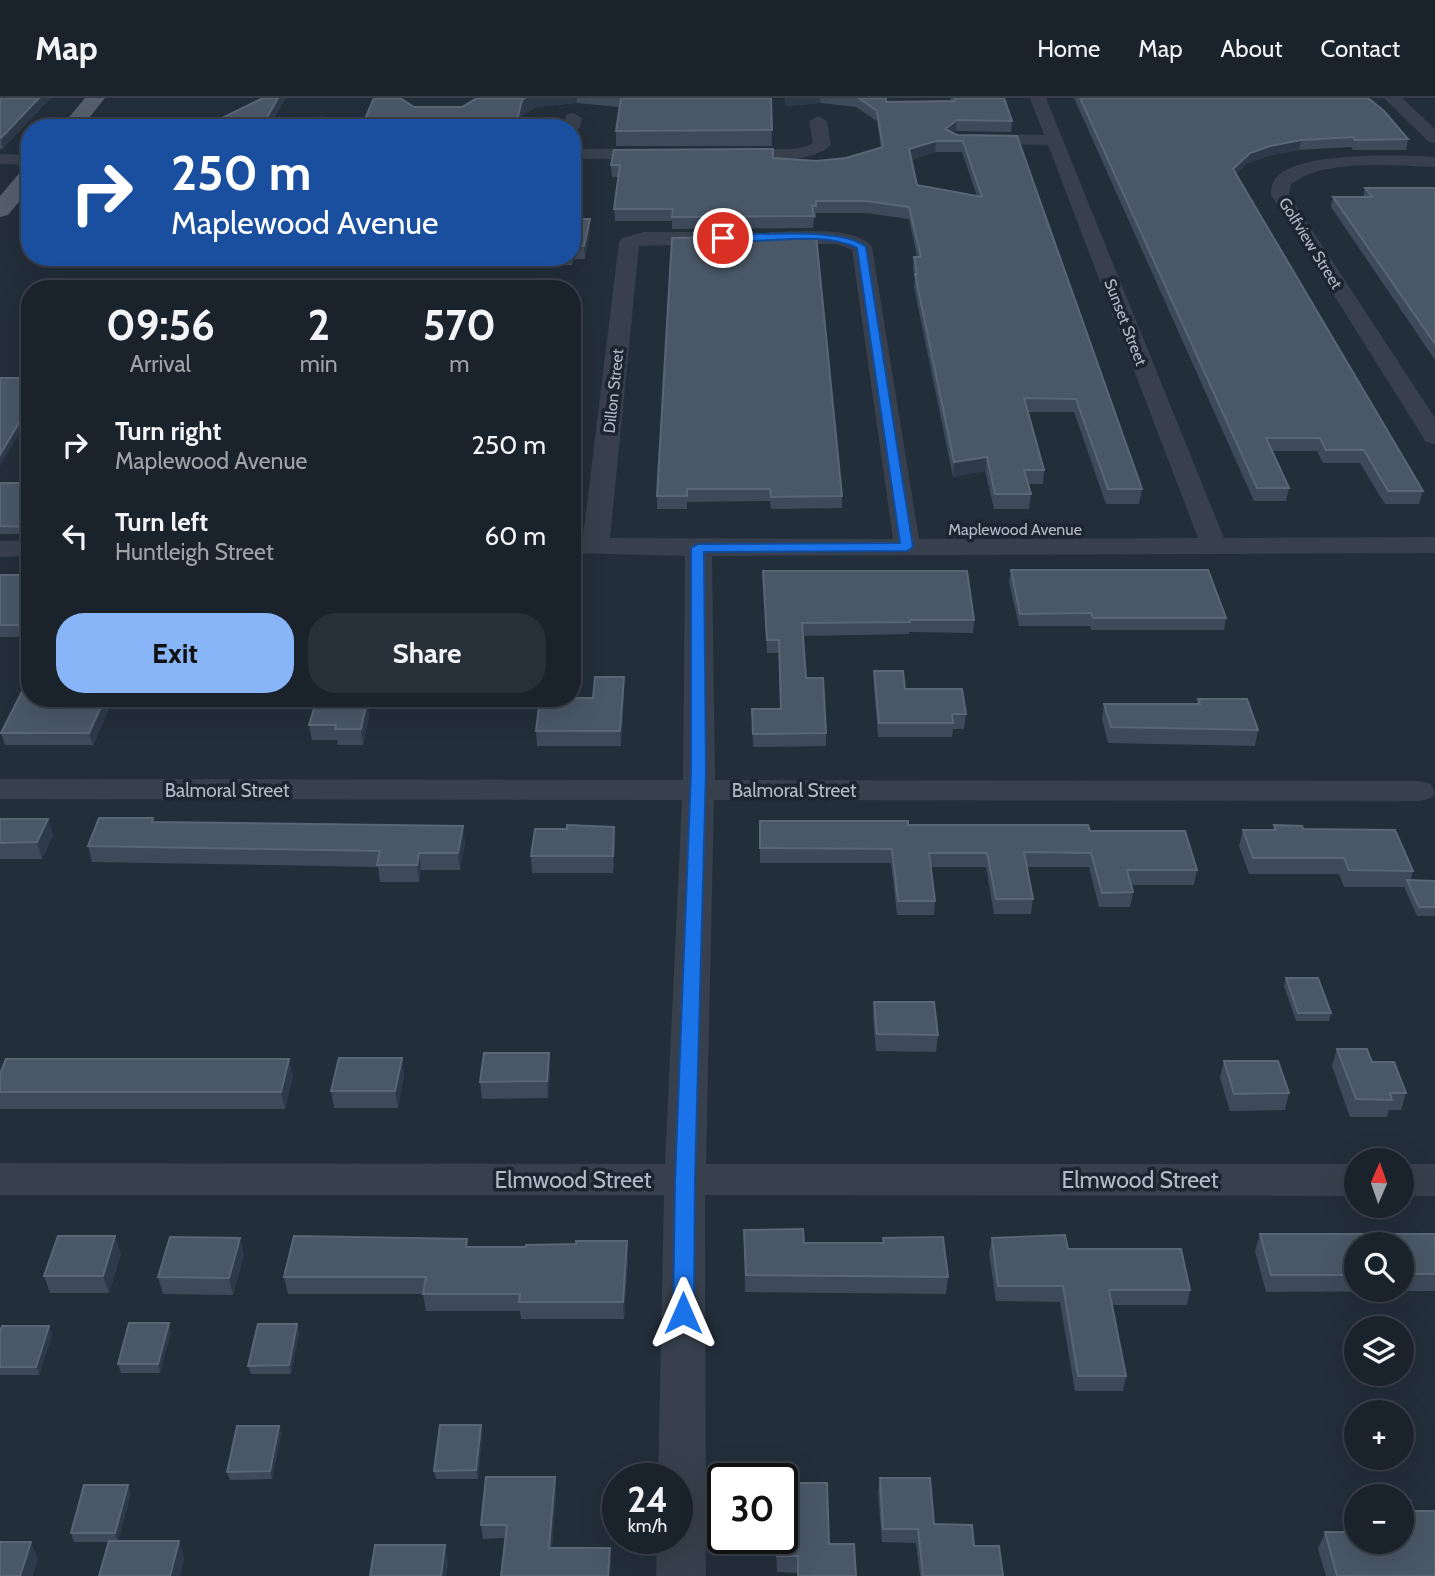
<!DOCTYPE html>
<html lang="en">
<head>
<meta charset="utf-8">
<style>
	body { margin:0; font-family:Cabin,sans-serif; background:#272f38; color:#f1f3f6; height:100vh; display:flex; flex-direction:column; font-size:26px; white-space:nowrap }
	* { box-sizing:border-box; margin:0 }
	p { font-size:23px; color:#9fa4a9 }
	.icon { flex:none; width:38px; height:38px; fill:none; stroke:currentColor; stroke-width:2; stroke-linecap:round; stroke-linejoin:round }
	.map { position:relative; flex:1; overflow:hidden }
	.details { position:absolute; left:21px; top:182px; width:560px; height:427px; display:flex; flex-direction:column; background:#1a222c; border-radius:28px; box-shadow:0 7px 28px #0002,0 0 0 2px #383f48 }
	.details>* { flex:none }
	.banner { position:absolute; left:21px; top:21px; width:560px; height:147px; border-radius:28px; box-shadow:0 7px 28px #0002,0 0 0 2px #383f48; background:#1a4fa0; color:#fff; overflow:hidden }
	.needle { width:46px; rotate:2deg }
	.fabs { position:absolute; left:1344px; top:1050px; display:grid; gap:14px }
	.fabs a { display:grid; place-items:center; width:70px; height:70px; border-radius:50%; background:#1a222c; box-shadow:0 7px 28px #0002,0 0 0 2px #383f48; font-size:35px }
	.speed { position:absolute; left:602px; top:1365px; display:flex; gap:14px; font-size:35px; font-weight:700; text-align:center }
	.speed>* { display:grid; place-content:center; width:91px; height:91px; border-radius:50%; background:#1a222c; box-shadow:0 7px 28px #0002,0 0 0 2px #383f48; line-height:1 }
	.speed small { font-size:18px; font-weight:400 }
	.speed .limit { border:4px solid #111; border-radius:10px; background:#fff; color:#111 }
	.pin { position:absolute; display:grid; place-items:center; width:60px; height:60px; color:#fff; margin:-30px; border:4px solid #fff; border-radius:50%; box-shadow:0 2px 7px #0007 }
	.me { position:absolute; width:77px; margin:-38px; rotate:0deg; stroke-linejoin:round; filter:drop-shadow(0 0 5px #0008) }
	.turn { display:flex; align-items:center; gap:24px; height:147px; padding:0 35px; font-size:32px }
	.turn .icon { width:91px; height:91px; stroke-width:2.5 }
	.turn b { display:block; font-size:49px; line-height:60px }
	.eta { display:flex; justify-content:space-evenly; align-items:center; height:119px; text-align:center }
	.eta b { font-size:42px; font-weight:800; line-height:49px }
	.button { display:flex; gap:14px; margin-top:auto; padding:14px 35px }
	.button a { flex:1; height:80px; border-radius:28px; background:#88b5f7; color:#111; font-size:28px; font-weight:800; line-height:80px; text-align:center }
	.button a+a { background:#272f38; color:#f1f3f6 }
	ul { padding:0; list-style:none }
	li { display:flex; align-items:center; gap:21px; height:91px; padding:0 35px }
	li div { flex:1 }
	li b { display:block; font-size:26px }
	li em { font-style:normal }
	header { display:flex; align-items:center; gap:42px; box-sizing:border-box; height:98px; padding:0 35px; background:#1a222c; border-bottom:2px solid #383f48 }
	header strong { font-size:33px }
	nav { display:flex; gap:38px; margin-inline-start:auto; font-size:24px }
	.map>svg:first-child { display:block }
</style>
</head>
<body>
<header>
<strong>Map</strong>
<nav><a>Home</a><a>Map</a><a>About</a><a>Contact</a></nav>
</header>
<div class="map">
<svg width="1435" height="1478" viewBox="0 0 1435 1478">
	<rect width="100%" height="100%" fill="#232e3b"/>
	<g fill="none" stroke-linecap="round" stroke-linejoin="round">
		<path fill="#37404c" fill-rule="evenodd" d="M1030,0H1046L1224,440L1435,439V455L712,458L715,682L1420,683L1431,686L1435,695L1431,700L1420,703L714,702L706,1066H1356V1098L705,1097L706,1478H656L657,1440H677V1381H658L664,1097H0V1065L665,1066L682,702L0,701V681L683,682L685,458L572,455V439H583L619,144L622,140L644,134H717L724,136L727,140L724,144L717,146L639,148L610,440L893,441L852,152L837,146H771L764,144L761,140L764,136L771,134C796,134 856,127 872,149L919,441L1198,440L1048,47L972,46L963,41L972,36L1044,37Z
			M1384,0H1402L1435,31V45L1429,44Z
			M573,15L582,20L580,30L572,35V30H562L567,16Z
			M323,18L332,23L328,30H310L317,19Z
			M818,18L827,23L831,47C818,64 733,71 720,56C734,41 790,60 813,45L809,23Z
			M572,51H657L666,56L657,61H572Z
			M0,56L30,57V67L0,66Z
			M1420,58L1435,59V69C1393,68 1326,60 1291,86L1289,97L1435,320V346L1426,344L1423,339L1271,97C1271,92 1272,85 1275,81C1294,54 1389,57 1420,58Z
			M30,442V458L0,459V443Z
			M1402,1066H1435V1098H1402Z"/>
		<path fill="#555f6c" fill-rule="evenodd" d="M85,0H105L81,30H60Z
			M30,71V91L8,117L0,119V98L22,72Z"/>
	</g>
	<path fill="#3e4a5a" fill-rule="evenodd" d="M0,0L3,51H0Z
		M477,0H771L772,48H616V33L619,9L577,5L536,9L523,17L414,9H462Z
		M785,0H886V4L951,3L950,0H1004L1012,23L1011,34L956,33L953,35L957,37L1017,38L1142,391L1139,406H1106L1074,314H1028L1044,372L1043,386H1028L1031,396L1029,411H994L985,373L953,379L914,189L915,180L913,171L914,159H917L909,121L866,115H816V120H814L813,130L672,131V123H615L614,111L619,79H612L611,67L773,60L817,63L846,60L881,49L877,23L856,9L820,5L786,8ZM935,54H962L977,98L917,87L911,62Z
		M1074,0H1368L1408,41L1406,52H1353L1351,49L1299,52L1268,58L1248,65L1236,76L1423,393L1419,406H1385L1360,365H1323L1317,353H1272L1289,390L1286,403H1254Z
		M1365,90H1435V262L1331,109L1333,99H1363Z
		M572,121H590V133L585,161H573L572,167H539L538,159H572Z
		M672,140L842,398V410L771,411L770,403L687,404V411H657V398Z
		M0,385H30V436H0Z
		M1011,472L1226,520L1224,532H1091L1090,528H1019L1009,484Z
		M763,473L974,522L973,535L909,534V536L803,538L806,580L826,635V648L753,649L752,611H780L779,555H767Z
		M0,477H30V539H0Z
		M874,573L905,591L966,616L964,631H953L952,639H878L874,587Z
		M624,594L621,648H537L536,633L593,600Z
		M30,600H114L93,647H5L1,635Z
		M1198,601L1258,632L1255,648L1108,645L1102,621L1104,606H1197Z
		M367,603L369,619L363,647H338L337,642H312L309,627Z
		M0,721H48L53,737L42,761H0Z
		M760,723L1090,733L1197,772L1194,787H1131L1133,794L1130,809H1099L1089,769H1027L1033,801L1031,816H994L986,769H931L935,803L934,817H897L891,765H760Z
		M154,724L465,744L460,772H421L419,784H380L378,769L92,764L88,748Z
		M1274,727L1303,731L1413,773L1410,783H1435V818H1417L1405,791V789H1344L1339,776H1249L1239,748L1243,732H1273Z
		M614,729L615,745L613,775H532L531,758L567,731Z
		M1286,880L1331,915L1329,923H1296L1284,888Z
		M874,904L938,937L936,954L876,953L873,921Z
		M1337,951L1372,964L1406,995L1401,1012H1389L1387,1019H1350L1332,968Z
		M549,955L550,972L548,1000L482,1001L480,984Z
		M402,960L404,977L398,1010H334L331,993Z
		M1224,963L1289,995L1285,1012L1230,1013L1220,980Z
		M0,976L293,978L285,1011H0Z
		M744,1132L804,1145H883V1140L948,1179L946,1196L745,1194Z
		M1260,1136H1435V1193L1266,1194L1255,1153ZM1356,1146H1402V1192H1356Z
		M992,1140L1068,1151L1190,1192L1187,1207H1112L1126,1278L1123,1293H1075L1060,1204L996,1203L989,1155Z
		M468,1149L628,1160L624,1221H521L520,1213H426L423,1196H288L284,1179Z
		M121,1155L109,1195H50L44,1178Z
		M244,1157L233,1197L163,1196L158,1179Z
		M297,1226L299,1235L291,1276H251L248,1268Z
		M171,1233L160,1275H121L118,1266Z
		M0,1234L52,1237L39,1277H0Z
		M481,1327L482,1335L478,1381H436L434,1373Z
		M279,1328L281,1336L272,1381L230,1382L227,1374Z
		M555,1379L556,1392L552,1450L611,1464L505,1440L483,1441L481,1427Z
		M880,1380L934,1426L974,1448L1003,1478H920L916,1445L882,1444L878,1394Z
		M131,1395L118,1443H179L184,1460L180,1478H99L109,1444H74L71,1435Z
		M1356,1402V1444L1414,1413L1435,1478H1326L1318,1451L1325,1434H1354L1350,1419Z
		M776,1440L829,1446L856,1478H797V1475L777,1474Z"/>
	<path fill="#2e3a49" d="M39,0H51L3,51L1,40Z
		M278,0H286L269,30H261Z
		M525,0H577V5L536,9L523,17L520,30H515L522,2Z
		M786,0H821L820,5L786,8Z
		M957,22L956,33L945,42V31Z
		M1301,42L1299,52L1268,58L1248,65L1231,81L1233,71L1250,55L1270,48Z
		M936,43L935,54L909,63V51Z
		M590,121V133L585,161L584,148Z
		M574,210L575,223L572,239V222Z
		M29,306L30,317L0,368V357Z
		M987,359L985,373L953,379L954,364Z
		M624,579V594L621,648L620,633Z
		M105,600H114L93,647L89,635Z
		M367,603L369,619L363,647L361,631Z
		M48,721L53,737L42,761L37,744Z
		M463,728L465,744L460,772L458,755Z
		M614,729L615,745L613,775V758Z
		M419,755L421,772L419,784L417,767Z
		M549,955L550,972L548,1000L547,983Z
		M402,960L404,977L398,1010L395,993Z
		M289,961L293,978L285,1011L281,994Z
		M115,1138L121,1155L109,1195L103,1178Z
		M240,1140L244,1157L233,1197L229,1180Z
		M627,1143L628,1160L624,1221L623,1204Z
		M169,1225L171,1233L160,1275L158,1266Z
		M297,1226L299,1235L291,1276L289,1267Z
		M49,1228L52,1237L39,1277L36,1269Z
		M481,1327L482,1335L478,1381L476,1372Z
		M279,1328L281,1336L272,1381L270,1373Z
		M555,1379L556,1392L551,1463L549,1450Z
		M128,1387L131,1395L118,1444L115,1435Z
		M179,1443L184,1460L180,1478H170Z
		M31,1444L38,1461L33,1478H20Z
		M445,1447L448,1464L446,1478H441Z
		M610,1450L611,1464L610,1478H608Z"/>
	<path fill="#4a5766" stroke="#5a6675" stroke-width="2" fill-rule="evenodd" d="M0,0H39L1,40H0Z
		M263,0H278L261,30H187L189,27H208Z
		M374,0H400L414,9H462L477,0H525L522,2L515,30H361Z
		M621,0H771L772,32L616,33Z
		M859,0H886V4L955,3L954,0H1004L1012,23L957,22L945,31L957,37L1017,38L1142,391H1108L1076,301L1024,300L1044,372H1024L1031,396H995L987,359L954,364L915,176H917L914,159H921L909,109L866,103H816V108H812L814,118L672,119L673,111H614L620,67H611L614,52L773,51V60L817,63L846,60L883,49L877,13ZM936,43H963L982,99L917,87L909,51Z
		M1080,0H1368L1384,13L1408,41L1355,42L1353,39L1301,42L1270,48L1250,55L1233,71L1423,393H1388L1364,352H1326L1320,340H1266L1289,390H1257Z
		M1365,90H1435V246L1333,99H1372Z
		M572,121H590L584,148H573L572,151Z
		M816,137L842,398L771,399L770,391H687V398H657L672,140Z
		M0,280H30V306L0,357Z
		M0,385H30V429L0,428Z
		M1011,472H1208L1226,520H1093L1091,515L1020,516Z
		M763,473H967L974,522H910V524L802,525L806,580H823L826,635L753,636L752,611H781L779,542H767Z
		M0,477H30V527H0Z
		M874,573H903L905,591H962L966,616H952L953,625H879Z
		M30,578V600H105L89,635H1Z
		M595,579H624L620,633H536L540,600H593Z
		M1198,601H1247L1258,632L1111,629L1104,606H1200Z
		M367,603L361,631H335L336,627H309L316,604Z
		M99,720H153L152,724L463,728L458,755H419L417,767H377L380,753L88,748Z
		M0,721H48L37,744L0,745Z
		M760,723H908V727H1088L1090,733H1185L1197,772H1127L1133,794L1102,795L1091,755L1024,754L1033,801H996L987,755H929L935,803H898L892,751L760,750Z
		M567,727L614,729L613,758H531L535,731H567Z
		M1274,727L1302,728L1303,731L1395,732L1413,773L1349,772L1344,760H1253L1243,732H1276Z
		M1407,782L1435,783V809H1419Z
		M1286,880H1318L1331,915H1298Z
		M874,904H934L938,937L877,936Z
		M1337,951H1367L1372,964H1394L1406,995H1390L1392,1002L1356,1001Z
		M484,955H549L547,983L480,984Z
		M339,960H402L395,993H331Z
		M6,961H289L281,994H0V976Z
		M1224,963H1278L1289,995L1234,996Z
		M803,1131L804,1145H884L883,1140L943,1139L948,1179L746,1177L744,1132Z
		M1260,1136H1435V1176H1402V1146H1356V1177H1271Z
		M1065,1137L1068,1151H1181L1190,1192H1109L1126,1278H1078L1063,1188H998L992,1140Z
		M58,1138H115L103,1178H44Z
		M294,1138L467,1141L466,1149H526V1147L576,1146V1143H627L623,1204H519L520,1196H423L426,1179H284Z
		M170,1139L240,1140L229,1180L158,1179Z
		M129,1225H169L158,1266H118Z
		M258,1226H297L289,1267L248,1268Z
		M2,1228H49L36,1269H0V1234Z
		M440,1327H481L476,1372L434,1373Z
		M237,1328H279L270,1373L227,1374Z
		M486,1379H555L549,1450H610L608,1478H501L507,1427H481Z
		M880,1380H930L934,1426L972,1427L974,1448H999L1003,1478H923L918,1431H883Z
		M782,1385H827L829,1446H854L856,1478H798V1458H777V1440H782Z
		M84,1387H128L115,1435H71Z
		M1402,1402H1410L1414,1413H1435V1478H1337L1325,1434H1356V1444H1402Z
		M109,1443H179L170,1478H99Z
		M0,1444H31L20,1478H0Z
		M375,1447H445L441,1478H370Z"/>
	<path fill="#1a73e8" stroke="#114b97" stroke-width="2" d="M723,137C757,137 842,129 866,149L913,449L907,453L704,454L706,673L695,1082L694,1215L691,1221L683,1224L676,1221L673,1215L675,1082L691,673V450L698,446L900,445L857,150C820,131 761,148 720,142V138Z"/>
	<g text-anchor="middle" stroke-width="7" stroke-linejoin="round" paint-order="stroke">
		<g font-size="16" fill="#b2bbc7" stroke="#1c2530">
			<text transform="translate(1311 145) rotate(58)" y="6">Golfview Street</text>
			<text transform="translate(1126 224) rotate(69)" y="6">Sunset Street</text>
			<text transform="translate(613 293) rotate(-84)" y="6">Dillon Street</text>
			<text x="1015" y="437">Maplewood Avenue</text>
		</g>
		<g font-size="19" fill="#b2bbc7" stroke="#1c2530">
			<text x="227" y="699">Balmoral Street</text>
			<text x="794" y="699">Balmoral Street</text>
		</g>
		<g font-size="23" fill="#b2bbc7" stroke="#1c2530">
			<text x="573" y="1090">Elmwood Street</text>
			<text x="1140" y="1090">Elmwood Street</text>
		</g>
	</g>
</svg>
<div class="fabs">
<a><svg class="needle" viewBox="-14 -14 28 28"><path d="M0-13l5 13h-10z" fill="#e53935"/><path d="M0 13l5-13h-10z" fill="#9fa4a9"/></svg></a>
<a><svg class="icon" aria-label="search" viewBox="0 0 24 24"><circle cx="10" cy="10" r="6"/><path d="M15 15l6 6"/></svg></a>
<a><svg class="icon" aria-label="layers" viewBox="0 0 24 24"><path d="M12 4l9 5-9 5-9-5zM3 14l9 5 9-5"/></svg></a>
<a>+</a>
<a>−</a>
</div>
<div class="speed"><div>24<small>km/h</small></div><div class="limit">30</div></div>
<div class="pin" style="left:723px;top:140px;background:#d93025"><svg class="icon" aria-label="arrive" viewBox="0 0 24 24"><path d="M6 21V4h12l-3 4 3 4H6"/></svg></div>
<svg class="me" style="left:683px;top:1215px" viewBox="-20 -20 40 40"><path d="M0-17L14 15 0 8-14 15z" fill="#1a73e8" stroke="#fff" stroke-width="4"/></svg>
<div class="banner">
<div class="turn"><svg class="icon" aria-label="right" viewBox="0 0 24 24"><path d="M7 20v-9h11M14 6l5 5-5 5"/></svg><div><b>250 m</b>Maplewood Avenue</div></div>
</div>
<section class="details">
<div class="eta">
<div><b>09:56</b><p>Arrival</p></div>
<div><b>2</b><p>min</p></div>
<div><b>570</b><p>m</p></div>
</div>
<ul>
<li><svg class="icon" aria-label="right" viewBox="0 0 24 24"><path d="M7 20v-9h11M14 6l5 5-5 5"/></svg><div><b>Turn right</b><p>Maplewood Avenue</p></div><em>250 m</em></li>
<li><svg class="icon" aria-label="left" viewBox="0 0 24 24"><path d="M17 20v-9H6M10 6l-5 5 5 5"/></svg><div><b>Turn left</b><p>Huntleigh Street</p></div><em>60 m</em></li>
</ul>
<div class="button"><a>Exit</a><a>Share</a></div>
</section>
</div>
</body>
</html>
